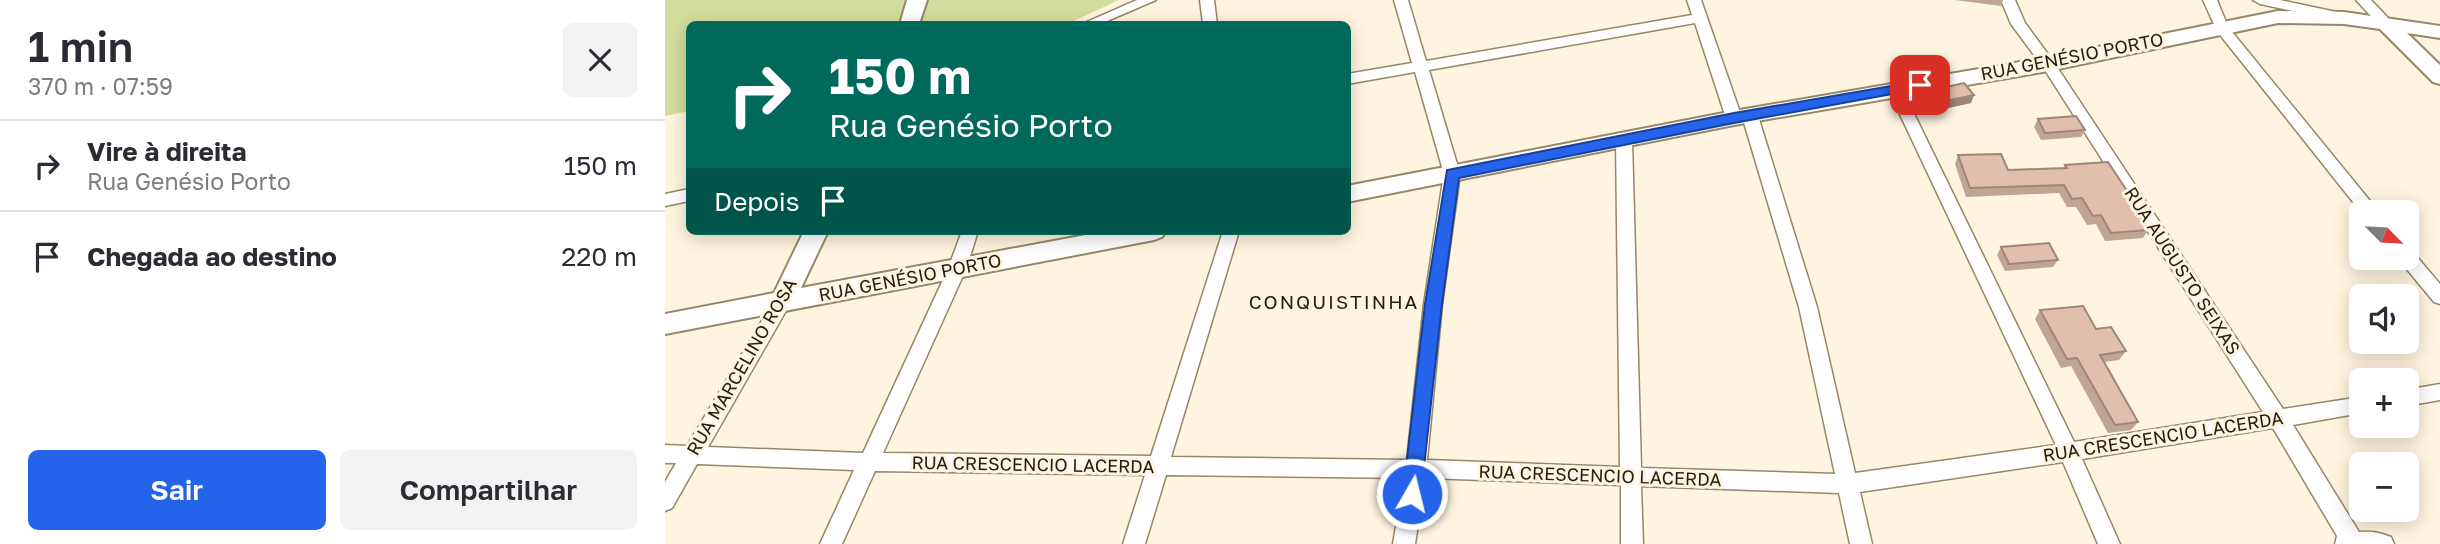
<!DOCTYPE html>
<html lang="pt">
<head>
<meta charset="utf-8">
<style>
	body { margin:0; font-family:"Golos Text",sans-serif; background:#f2f2f3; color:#2b2b33; height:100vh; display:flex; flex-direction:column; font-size:26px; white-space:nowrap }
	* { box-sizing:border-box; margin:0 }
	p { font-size:23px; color:#7c7c81 }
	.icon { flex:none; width:38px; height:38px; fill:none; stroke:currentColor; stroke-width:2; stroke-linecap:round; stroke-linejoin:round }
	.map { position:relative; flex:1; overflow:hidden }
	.sheet { display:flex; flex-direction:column; background:#fff; width:665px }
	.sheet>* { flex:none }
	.hud { position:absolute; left:21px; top:21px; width:665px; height:214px; border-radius:10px; box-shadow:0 4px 18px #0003; background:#00695c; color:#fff; overflow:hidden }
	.needle { width:46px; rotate:114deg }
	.tools { position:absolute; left:1684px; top:200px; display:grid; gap:14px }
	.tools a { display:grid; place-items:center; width:70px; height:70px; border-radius:10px; background:#fff; box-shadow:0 4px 18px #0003; font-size:35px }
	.pin { position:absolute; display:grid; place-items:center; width:60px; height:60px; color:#fff; margin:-30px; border-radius:14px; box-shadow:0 4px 10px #0006 }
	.me { position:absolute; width:77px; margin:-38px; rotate:8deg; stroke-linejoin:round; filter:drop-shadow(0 0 5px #0008) }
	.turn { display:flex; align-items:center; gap:24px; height:147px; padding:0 28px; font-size:32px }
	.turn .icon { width:91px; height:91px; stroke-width:2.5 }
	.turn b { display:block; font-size:49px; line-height:60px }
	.then { display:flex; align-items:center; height:66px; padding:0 28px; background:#0003; gap:14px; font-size:26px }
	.round { display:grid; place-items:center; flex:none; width:74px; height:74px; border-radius:10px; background:#f2f2f3 }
	.overview { display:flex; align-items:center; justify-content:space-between; height:119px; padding:0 28px }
	h1 { font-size:42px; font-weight:600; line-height:52px }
	.cta { display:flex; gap:14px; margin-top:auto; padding:14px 28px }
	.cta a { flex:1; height:80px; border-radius:10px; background:#2563eb; color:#fff; font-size:28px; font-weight:600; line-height:80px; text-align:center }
	.cta a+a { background:#f2f2f3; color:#2b2b33 }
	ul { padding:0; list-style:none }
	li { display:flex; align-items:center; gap:21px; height:91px; padding:0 28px; border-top:2px solid #e1e1e2 }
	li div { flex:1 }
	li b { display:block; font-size:26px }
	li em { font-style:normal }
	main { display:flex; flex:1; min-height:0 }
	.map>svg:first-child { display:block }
</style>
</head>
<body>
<main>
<section class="sheet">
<div class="overview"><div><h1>1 min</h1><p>370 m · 07:59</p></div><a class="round"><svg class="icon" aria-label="close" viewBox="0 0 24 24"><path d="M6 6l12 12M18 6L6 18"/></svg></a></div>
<ul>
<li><svg class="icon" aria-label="right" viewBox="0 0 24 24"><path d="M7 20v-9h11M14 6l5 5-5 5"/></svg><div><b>Vire à direita</b><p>Rua Genésio Porto</p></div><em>150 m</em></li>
<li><svg class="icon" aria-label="arrive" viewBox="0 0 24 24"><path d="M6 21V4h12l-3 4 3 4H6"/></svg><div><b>Chegada ao destino</b></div><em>220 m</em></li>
</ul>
<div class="cta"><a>Sair</a><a>Compartilhar</a></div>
</section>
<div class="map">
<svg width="1775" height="544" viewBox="0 0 1775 544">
	<rect width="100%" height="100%" fill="#fef4df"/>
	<path fill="#d2de9d" d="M0,0H454L402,24H24V111L0,116Z"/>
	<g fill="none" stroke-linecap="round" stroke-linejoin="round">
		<defs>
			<path id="street" d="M472,0H491L435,24H417Z
				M535,0H549L552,24H538Z
				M729,0H743L761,61L1027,15L1022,0H1036L1077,118L1069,123L1061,118L1030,23L764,70L795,174L777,304L762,460L955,467L951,140L959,135L967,140L976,468L1170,474L1134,307L1077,116L1085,111L1093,116L1152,307L1190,473L1391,445L1223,89L1230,84L1237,89L1409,442L1598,412L1378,67L1346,24L1336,0H1350L1360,23L1388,61L1618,409L1696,397V413L1628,425L1694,532C1706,531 1714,532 1726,537L1729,544H1670L1672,536L1608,428L1417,459L1455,544H1433L1398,462L1195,492L1207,544H1185L1174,493L976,486L978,544H956V485L760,478L750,544H728L739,478L501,475L480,544H458L480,475L210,471L177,544H155L189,470L32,464L7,508L0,511V482L11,463H0V445L22,446L111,297H123L126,302L43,447L198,453L283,269L297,231H313L301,269L218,453L486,456L558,231H574L506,457L742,460L759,304L779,174L750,72L682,84V74L747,63Z
				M1538,0H1552L1563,27L1714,212H1696L1552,31Z
				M1588,0H1615L1676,13L1683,17L1676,21L1595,4Z
				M1691,0H1706L1726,21V27H1716Z
				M24,189V201L0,206V194Z
				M1741,249L1747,251L1775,284V304L1769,302L1735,261L1733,257H1741Z
				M1775,384V400L1741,406V390Z"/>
			<path id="secondary" d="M242,0H262L254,24H235Z
				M1613,11L1679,12L1775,26V38L1742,33L1775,65V84L1768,82L1715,29L1679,24L1613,23L1383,71L1069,125L682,202V186L1069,111L1383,57Z
				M139,231H163L136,288L442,231H501L497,237L489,240L0,334V314L109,293Z"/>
		</defs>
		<use href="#street" stroke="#968767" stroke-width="3"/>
		<use href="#secondary" stroke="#968767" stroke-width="4"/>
		<use href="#street" fill="#fff" fill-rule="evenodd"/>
		<use href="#secondary" fill="#fff" fill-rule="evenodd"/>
	</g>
	<path fill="#c2a493" d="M1290,0H1338L1336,6Z
		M1263,91L1309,95L1306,103L1269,111L1260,98Z
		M1373,119L1420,130L1416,137L1376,140L1369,127Z
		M1293,155L1343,170L1398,168L1400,165L1476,212L1474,215L1483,230L1478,238L1440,241L1431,224L1422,225L1411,207H1402L1394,193L1301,197L1290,164Z
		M1336,247L1393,260L1388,267L1340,271L1332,255Z
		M1375,310L1431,329L1461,351L1454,360L1439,362L1473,422L1466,430L1443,433L1406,366L1396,368L1370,319Z"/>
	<path fill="#9e8678" d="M1309,95L1306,103L1269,111L1272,103Z"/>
	<path fill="#e2bfab" stroke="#9e8678" stroke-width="2" d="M1299,83L1309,95L1272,103L1263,91Z
		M1411,116L1420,130L1380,133L1373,119Z
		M1336,154L1343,170L1402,168L1400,165L1443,162L1476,212H1473L1483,230L1446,233L1436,215L1428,216L1417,198L1407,199L1399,185L1305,188L1293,155Z
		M1384,243L1393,260L1344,264L1336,247Z
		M1418,306L1431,329L1446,327L1461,351L1435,355L1473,422L1450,425L1412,358L1402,359L1375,310Z"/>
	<path fill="#2563eb" stroke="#184099" stroke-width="2" d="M1255,81L1260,82V88L1069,123L794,178L777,304L756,494L754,500L747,502L740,500L738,494L760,304L782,170L1069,113Z"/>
	<g text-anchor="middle" stroke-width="6" stroke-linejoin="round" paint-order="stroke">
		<g font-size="18" fill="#241e11" stroke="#fef4df">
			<text transform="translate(1407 57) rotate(-11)" y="6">RUA GENÉSIO PORTO</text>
			<text transform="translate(1517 271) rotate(57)" y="6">RUA AUGUSTO SEIXAS</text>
			<text transform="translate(245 278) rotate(-11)" y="6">RUA GENÉSIO PORTO</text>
			<text transform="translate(77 367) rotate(-60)" y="6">RUA MARCELINO ROSA</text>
			<text transform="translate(1498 437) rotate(-9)" y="6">RUA CRESCENCIO LACERDA</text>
			<text transform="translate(368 465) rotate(1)" y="6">RUA CRESCENCIO LACERDA</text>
			<text transform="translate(935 476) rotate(2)" y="6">RUA CRESCENCIO LACERDA</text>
		</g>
		<g font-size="19" letter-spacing="2" fill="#241e11" stroke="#fef4df">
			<text x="669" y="309">CONQUISTINHA</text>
		</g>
	</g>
</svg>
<div class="tools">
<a><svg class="needle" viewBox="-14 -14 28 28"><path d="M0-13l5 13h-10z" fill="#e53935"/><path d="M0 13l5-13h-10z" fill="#7c7c81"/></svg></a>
<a><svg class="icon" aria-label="sound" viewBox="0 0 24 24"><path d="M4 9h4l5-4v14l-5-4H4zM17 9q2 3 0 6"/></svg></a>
<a>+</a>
<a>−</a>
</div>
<div class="pin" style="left:1255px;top:85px;background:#d93025"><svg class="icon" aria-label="arrive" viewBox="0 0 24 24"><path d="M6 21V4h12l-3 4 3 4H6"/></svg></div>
<svg class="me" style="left:747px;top:494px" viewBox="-20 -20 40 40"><circle r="17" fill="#2563eb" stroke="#fff" stroke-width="3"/><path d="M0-11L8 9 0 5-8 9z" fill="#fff"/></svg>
<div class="hud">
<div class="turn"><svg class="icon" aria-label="right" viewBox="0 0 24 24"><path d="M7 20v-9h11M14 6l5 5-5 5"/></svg><div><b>150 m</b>Rua Genésio Porto</div></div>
<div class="then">Depois<svg class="icon" aria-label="arrive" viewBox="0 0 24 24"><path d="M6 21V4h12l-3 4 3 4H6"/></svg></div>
</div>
</div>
</main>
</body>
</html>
